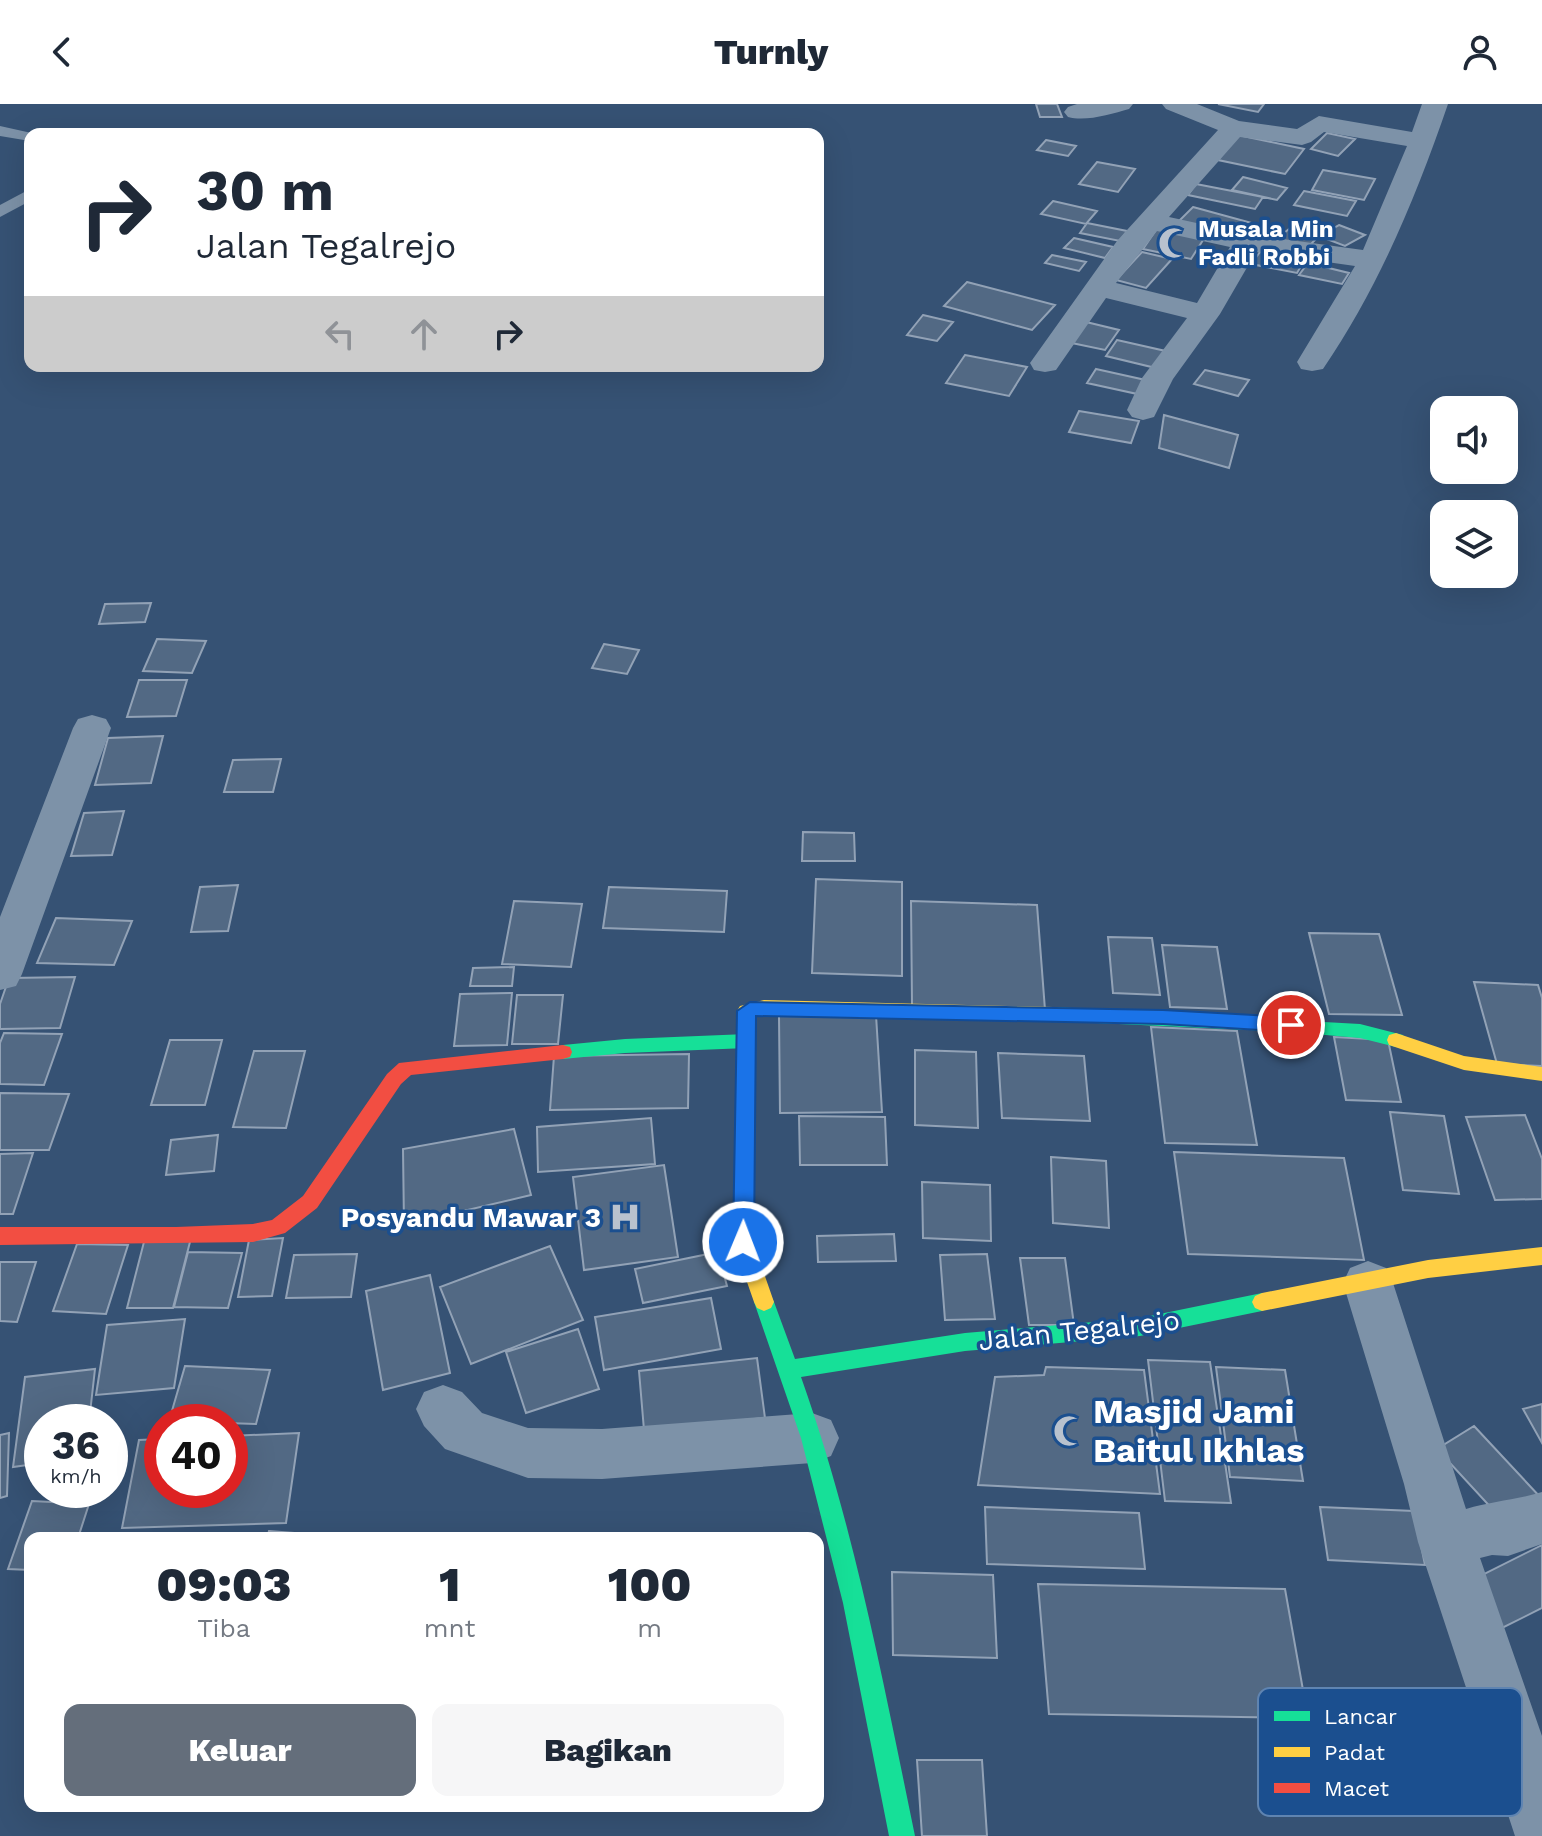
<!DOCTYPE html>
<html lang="id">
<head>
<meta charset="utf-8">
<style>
	body { margin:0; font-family:"Work Sans",sans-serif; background:#f6f6f7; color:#1f2937; height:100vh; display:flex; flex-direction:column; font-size:30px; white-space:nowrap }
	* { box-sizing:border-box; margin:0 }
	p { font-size:26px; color:#747a83 }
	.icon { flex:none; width:44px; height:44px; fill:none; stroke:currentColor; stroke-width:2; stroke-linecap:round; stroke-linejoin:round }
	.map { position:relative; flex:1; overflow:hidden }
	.drawer { position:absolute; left:24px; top:1428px; width:800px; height:280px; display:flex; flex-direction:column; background:#fff; border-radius:16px; box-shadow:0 8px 32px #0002 }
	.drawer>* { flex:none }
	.top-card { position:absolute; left:24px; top:24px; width:800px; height:244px; border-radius:16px; box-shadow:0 8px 32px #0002; background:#fff; color:#1f2937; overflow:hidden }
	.buttons { position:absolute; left:1430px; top:292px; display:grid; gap:16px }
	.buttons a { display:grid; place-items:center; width:88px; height:88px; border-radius:16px; background:#fff; box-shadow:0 8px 32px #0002; font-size:40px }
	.speed { position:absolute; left:24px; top:1300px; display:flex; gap:16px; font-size:40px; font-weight:700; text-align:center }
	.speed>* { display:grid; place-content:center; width:104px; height:104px; border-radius:50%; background:#fff; box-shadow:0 8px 32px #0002; line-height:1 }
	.speed small { font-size:20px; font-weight:400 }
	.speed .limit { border:12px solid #d22; background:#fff; color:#111 }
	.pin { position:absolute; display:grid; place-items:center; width:68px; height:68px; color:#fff; margin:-34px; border:4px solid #fff; border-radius:50%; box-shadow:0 2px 8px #0007 }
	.me { position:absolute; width:88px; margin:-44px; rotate:1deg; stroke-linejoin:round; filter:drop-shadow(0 0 6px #0008) }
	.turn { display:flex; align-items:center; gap:28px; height:168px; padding:0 40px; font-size:36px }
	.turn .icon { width:104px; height:104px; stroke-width:2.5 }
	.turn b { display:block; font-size:56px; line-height:68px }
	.lanes { display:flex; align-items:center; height:76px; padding:0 40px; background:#0003; justify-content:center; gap:40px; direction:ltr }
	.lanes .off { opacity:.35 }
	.eta { display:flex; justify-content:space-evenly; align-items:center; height:136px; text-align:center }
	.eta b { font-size:48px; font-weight:800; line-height:56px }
	.action { display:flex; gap:16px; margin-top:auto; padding:16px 40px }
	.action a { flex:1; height:92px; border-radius:16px; background:#646e7b; color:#fff; font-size:32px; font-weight:800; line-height:92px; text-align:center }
	.action a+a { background:#f6f6f7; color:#1f2937 }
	header { display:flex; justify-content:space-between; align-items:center; height:104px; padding:0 40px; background:#fff; font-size:36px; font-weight:800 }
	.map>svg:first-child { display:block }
</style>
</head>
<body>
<header><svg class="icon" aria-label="back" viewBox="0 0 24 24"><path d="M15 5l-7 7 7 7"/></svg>Turnly<svg class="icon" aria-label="person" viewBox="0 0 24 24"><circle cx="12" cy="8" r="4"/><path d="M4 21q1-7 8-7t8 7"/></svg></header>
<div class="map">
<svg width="1542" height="1732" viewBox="0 0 1542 1732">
	<rect width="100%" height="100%" fill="#365274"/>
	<path fill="#526984" stroke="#92a2b6" stroke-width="2" d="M1036,0H1057L1062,13H1040Z
		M1218,0H1264L1258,8Z
		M1327,29L1355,35L1338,52L1311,45Z
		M1238,31L1304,45L1285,70L1218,56Z
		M1046,36L1076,42L1068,52L1037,46Z
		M1097,58L1135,65L1118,88L1079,80Z
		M1323,66L1375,75L1364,96L1312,86Z
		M1243,73L1287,84L1277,96L1232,86Z
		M1196,80L1263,93L1255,105L1188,91Z
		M1304,87L1356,97L1347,112L1294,101Z
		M1053,97L1097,107L1086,120L1041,110Z
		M1193,103L1259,121L1245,135L1178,118Z
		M1087,119L1127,127L1120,137L1080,129Z
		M1339,121L1365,131L1345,142L1319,132Z
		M1158,123L1205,133L1191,155L1143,145Z
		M1290,124L1319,132L1308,143L1277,135Z
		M1074,134L1113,143L1105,154L1064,144Z
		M1142,148L1172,155L1146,184L1116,176Z
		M1260,148L1304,157L1297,169L1251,160Z
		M1052,151L1086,158L1079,167L1045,159Z
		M1308,159L1349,169L1342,180L1299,171Z
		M967,178L1055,201L1032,226L944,202Z
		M923,211L953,218L937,237L907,231Z
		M1082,217L1119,226L1105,246L1067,238Z
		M1117,236L1170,248L1160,265L1106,252Z
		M965,251L1027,263L1009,292L946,279Z
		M1096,265L1150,277L1142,291L1087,279Z
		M1205,266L1249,276L1238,292L1194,280Z
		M1079,307L1139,317L1131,339L1069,328Z
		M1164,311L1238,331L1229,364L1159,344Z
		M151,499L145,518L99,520L105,500Z
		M157,535L206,537L192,569L143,567Z
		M604,540L639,546L627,570L592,564Z
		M139,576H187L176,612L127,613Z
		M163,632L151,679L95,681L108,634Z
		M281,655L273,688H224L233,656Z
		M124,707L112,751L71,752L84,709Z
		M803,728L854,729L855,757H802Z
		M816,775L902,778V872L812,869Z
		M238,781L228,827L191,828L200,783Z
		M609,783L727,787L724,828L603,824Z
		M514,797L582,800L571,863L502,860Z
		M911,797L1037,801L1045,906L912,901Z
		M56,814L132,817L114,861L37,859Z
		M1309,829L1379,830L1402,911L1329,910Z
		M1108,833L1152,834L1160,891L1113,889Z
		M1162,841L1217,843L1227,905L1170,903Z
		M514,863L512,882H470L473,864Z
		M75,873L60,924L0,925V900L9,874Z
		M1474,878L1538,881L1542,894V962L1497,960Z
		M512,889L507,941L454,942L460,890Z
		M517,891H563L558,940H512Z
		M876,911L882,1008L780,1009L779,912Z
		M1151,923L1237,927L1257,1041L1165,1039Z
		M4,929L62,930L44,981L0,980V939Z
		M1334,933L1388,936L1401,998L1346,996Z
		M170,936H222L205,1001H151Z
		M915,946L976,948L978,1024L915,1021Z
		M254,947H305L286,1024L233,1023Z
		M998,949L1084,952L1090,1017L1002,1014Z
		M689,950L688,1004L550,1006L554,952Z
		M0,989L69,990L49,1046H0Z
		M1390,1008L1444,1012L1459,1090L1403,1086Z
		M1525,1011L1542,1055V1095L1495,1096L1466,1013Z
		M799,1012L885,1013L887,1061H800Z
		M651,1014L655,1060L538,1068L537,1023Z
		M514,1025L531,1091L404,1121L403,1045Z
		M218,1031L214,1067L166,1071L171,1036Z
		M1174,1048L1344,1054L1364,1156L1188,1150Z
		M33,1049L13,1110H0V1050Z
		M1051,1053L1106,1057L1109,1124L1053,1119Z
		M664,1061L678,1153L584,1166L573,1073Z
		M922,1078L990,1081L991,1137L923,1134Z
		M894,1130L896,1157L818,1158L817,1132Z
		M145,1134H191L173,1204H127Z
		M283,1134L272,1192L238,1193L249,1136Z
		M77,1140L128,1141L106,1210L53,1207Z
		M550,1142L583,1216L471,1260L440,1183Z
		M188,1148L242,1149L228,1204L174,1203Z
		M718,1148L727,1182L643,1199L635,1165Z
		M357,1150L351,1193L286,1194L294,1151Z
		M987,1150L995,1215L945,1216L940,1151Z
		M1020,1154H1065L1074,1221H1029Z
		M0,1158H36L17,1218L0,1217Z
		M430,1171L450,1269L383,1286L366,1187Z
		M711,1194L721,1245L604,1266L595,1213Z
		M185,1215L174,1284L96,1291L107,1221Z
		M578,1225L599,1285L526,1309L506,1248Z
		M757,1254L765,1314L644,1326L639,1267Z
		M1148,1256L1210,1258L1231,1399L1165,1397Z
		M185,1262L270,1266L256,1320L169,1317Z
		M1046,1263L1144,1266L1160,1390L978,1381L995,1273L1044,1271Z
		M1216,1263L1285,1266L1303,1377L1230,1373Z
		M95,1265L89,1318H42V1359L13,1363L25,1273Z
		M1542,1300V1339L1523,1305Z
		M1474,1322L1542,1395V1398L1507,1421L1437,1345Z
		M9,1329L7,1392L0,1394V1331Z
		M299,1329L286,1419L122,1424L139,1336L162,1335V1386H230V1332Z
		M32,1397L89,1400L78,1434H30V1466L8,1465Z
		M985,1403L1139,1409L1145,1465L987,1460Z
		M1320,1403L1414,1407L1425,1461L1328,1456Z
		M269,1427L358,1434H267Z
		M130,1430L240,1431L239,1434H129Z
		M1542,1441V1504L1500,1525L1466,1479Z
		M892,1468L993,1471L997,1554L893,1551Z
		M1038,1480L1285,1485L1308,1614L1049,1610Z
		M917,1656H982L987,1732H922Z"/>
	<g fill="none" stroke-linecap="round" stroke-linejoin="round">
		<path fill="#7d92a8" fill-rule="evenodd" d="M0,22L36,30H30V37L0,32Z
			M30,85V97L0,113V101Z"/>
		<path fill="#7d92a8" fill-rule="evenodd" d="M1077,0H1133L1129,5C1111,10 1086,18 1068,13L1064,8L1068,3Z
			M1162,0H1197L1239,17L1297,25L1319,12L1412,28L1422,0H1448C1416,93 1379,183 1323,265L1312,267L1301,265L1297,258L1355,162L1256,148L1220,210L1173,275L1154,313L1143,316L1132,313L1127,306L1142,274L1187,214L1106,194L1056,266L1045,268L1034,266L1030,259L1117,137L1218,26L1166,5ZM1324,28L1407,42L1363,146L1247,130L1169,113L1240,33L1302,41L1311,38ZM1157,127L1230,143L1197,199L1116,179Z
			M92,611L106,615L111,624L22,870L16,882L0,886V813L73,624L78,615Z
			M1368,1157L1386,1164L1393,1179L1466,1405C1492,1397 1516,1396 1542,1388V1440L1508,1452L1492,1451L1480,1454L1542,1632V1732H1515L1418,1438L1404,1380L1343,1179L1350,1164Z
			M443,1281L462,1288L482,1309L528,1324L602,1325L812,1309L831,1316L839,1334L831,1352L812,1359L602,1375L528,1374L445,1345L424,1322L416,1305L424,1288Z"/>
		<path fill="#16e098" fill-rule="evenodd" d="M1053,903L1360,920L1403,931L1405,936L1403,941L1396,943L1360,934L1291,928L1053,917L1046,915L1044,910L1046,905Z
			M747,930L754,932L756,937L754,942L747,944L625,949L563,955L556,953L554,948L556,943L563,941L625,935Z
			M764,1189L771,1192L774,1198L795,1255L965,1229L1140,1214L1262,1189L1269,1192L1272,1198L1269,1204L1262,1207L1140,1232L965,1247L801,1273C854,1422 883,1577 915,1732H889L843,1499L801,1334L754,1198L757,1192Z"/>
		<path fill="#ffcf43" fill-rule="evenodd" d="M764,896L1053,903L1060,905L1062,910L1060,915L1053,917L755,912L753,1138L774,1198L771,1204L764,1207L757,1204L754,1198L733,1138L737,907L740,902Z
			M1396,929L1464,952L1542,963V977L1464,966L1389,941L1387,936L1389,931Z
			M1542,1143V1161L1428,1174L1262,1207L1255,1204L1252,1198L1255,1192L1262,1189L1428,1156Z"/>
		<path fill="#f24e42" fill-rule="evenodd" d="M563,941L570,943L572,948L570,953L563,955L411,971L401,980L317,1104L285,1129L253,1138L0,1141V1123H176L253,1120L272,1116L303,1092L387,970L399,959Z"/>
	</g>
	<path fill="#1a73e8" stroke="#114b97" stroke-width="2" d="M750,898L1163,906L1291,913L1301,921L1291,928L1163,920L756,912L754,1138L751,1144L743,1147L736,1144L733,1138L737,907Z"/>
	<defs>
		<symbol id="mosque-bare" viewBox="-9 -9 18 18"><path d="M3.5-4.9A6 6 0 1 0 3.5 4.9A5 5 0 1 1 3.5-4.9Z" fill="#b9c2ce" stroke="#1b4f8f" stroke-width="2.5" paint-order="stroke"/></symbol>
		<symbol id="hospital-bare" viewBox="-9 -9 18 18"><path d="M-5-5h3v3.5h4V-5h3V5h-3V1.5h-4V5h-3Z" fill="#b9c2ce" stroke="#1b4f8f" stroke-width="2.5" paint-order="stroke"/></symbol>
	</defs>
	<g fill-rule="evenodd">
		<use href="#mosque-bare" x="1152" y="117" width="44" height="44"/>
		<use href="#hospital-bare" x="603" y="1091" width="44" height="44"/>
		<use href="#mosque-bare" x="1047" y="1305" width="44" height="44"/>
	</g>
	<g text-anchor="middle" stroke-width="7" stroke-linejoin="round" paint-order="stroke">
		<g font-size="24" font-weight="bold" fill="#fff" stroke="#1b4f8f" text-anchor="start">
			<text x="1198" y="133">Musala Min<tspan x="1198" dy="28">Fadli Robbi</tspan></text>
		</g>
		<g font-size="28" font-weight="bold" fill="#fff" stroke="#1b4f8f" text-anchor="end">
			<text x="601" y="1123">Posyandu Mawar 3</text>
		</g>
		<g font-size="28" fill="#fff" stroke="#1b4f8f">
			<text transform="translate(1079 1226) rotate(-6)" y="10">Jalan Tegalrejo</text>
		</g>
		<g font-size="34" font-weight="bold" fill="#fff" stroke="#1b4f8f" text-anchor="start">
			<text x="1093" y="1319">Masjid Jami<tspan x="1093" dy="39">Baitul Ikhlas</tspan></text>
		</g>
	</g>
	<rect x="1258" y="1584" width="264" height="128" rx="12" fill="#1b4f8f" stroke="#5f84b1" stroke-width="2"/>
	<rect x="1274" y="1607" width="36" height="10" fill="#16e098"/>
	<rect x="1274" y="1643" width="36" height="10" fill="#ffcf43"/>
	<rect x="1274" y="1679" width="36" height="10" fill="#f24e42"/>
	<g font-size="22" fill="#fff">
		<text x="1324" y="1620">Lancar</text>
		<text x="1324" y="1656">Padat</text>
		<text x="1324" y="1692">Macet</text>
	</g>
</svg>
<div class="buttons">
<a><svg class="icon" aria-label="sound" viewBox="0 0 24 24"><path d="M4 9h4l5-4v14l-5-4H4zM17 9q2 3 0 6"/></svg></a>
<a><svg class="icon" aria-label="layers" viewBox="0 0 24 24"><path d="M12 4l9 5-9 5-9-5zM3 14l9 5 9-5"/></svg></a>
</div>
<div class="speed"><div>36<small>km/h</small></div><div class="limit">40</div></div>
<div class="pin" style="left:1291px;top:921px;background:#d93025"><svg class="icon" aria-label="arrive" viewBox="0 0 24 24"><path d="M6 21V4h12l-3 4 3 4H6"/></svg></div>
<svg class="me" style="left:743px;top:1138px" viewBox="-20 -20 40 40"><circle r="17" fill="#1a73e8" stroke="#fff" stroke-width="3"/><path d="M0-11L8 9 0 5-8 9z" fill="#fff"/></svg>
<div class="top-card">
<div class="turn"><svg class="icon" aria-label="right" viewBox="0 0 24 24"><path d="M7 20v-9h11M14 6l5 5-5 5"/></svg><div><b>30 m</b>Jalan Tegalrejo</div></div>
<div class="lanes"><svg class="icon off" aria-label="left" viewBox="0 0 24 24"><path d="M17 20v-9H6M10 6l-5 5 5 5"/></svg><svg class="icon off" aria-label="ahead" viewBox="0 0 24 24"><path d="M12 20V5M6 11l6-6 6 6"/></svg><svg class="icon" aria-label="right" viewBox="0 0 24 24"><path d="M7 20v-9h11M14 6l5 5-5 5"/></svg></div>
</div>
<section class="drawer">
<div class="eta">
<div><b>09:03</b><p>Tiba</p></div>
<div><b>1</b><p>mnt</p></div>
<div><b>100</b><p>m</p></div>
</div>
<div class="action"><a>Keluar</a><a>Bagikan</a></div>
</section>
</div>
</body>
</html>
